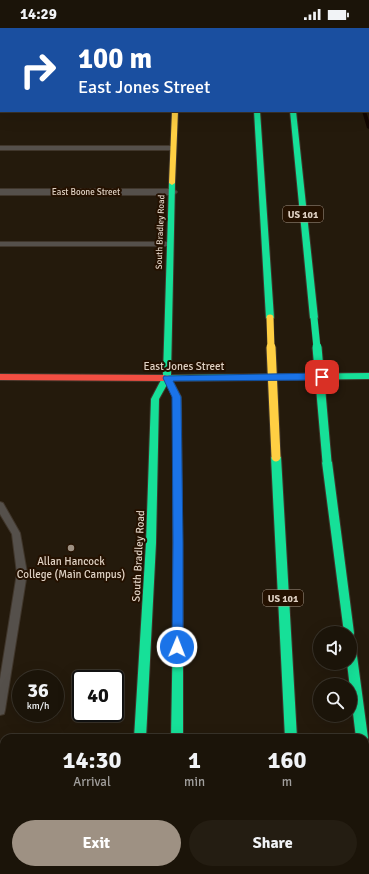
<!DOCTYPE html>
<html lang="en">
<head>
<meta charset="utf-8">
<style>
	body { margin:0; font-family:Signika,sans-serif; background:#241d12; color:#f1f3f6; height:100vh; display:flex; flex-direction:column; font-size:15px; white-space:nowrap }
	* { box-sizing:border-box; margin:0 }
	p { font-size:13px; color:#a09e9c }
	.icon { flex:none; width:22px; height:22px; fill:none; stroke:currentColor; stroke-width:2; stroke-linecap:round; stroke-linejoin:round }
	.map { position:relative; flex:1; overflow:hidden }
	.panel { position:absolute; left:0px; top:706px; width:369px; height:140px; display:flex; flex-direction:column; background:#1b1409; border-radius:12px 12px 0 0; box-shadow:0 4px 16px #0002,0 0 0 1px #39332a }
	.panel>* { flex:none }
	.top-card { position:absolute; left:0px; top:0px; width:369px; height:84px; box-shadow:0 4px 16px #0002,0 0 0 1px #39332a; background:#1a4fa0; color:#fff; overflow:hidden }
	.fabs { position:absolute; left:313px; top:598px; display:grid; gap:8px }
	.fabs a { display:grid; place-items:center; width:44px; height:44px; border-radius:50%; background:#1b1409; box-shadow:0 4px 16px #0002,0 0 0 1px #39332a; font-size:20px }
	.speed { position:absolute; left:12px; top:642px; display:flex; gap:8px; font-size:20px; font-weight:700; text-align:center }
	.speed>* { display:grid; place-content:center; width:52px; height:52px; border-radius:50%; background:#1b1409; box-shadow:0 4px 16px #0002,0 0 0 1px #39332a; line-height:1 }
	.speed small { font-size:10px; font-weight:400 }
	.speed .limit { border:2px solid #111; border-radius:6px; background:#fff; color:#111 }
	.pin { position:absolute; display:grid; place-items:center; width:34px; height:34px; color:#fff; margin:-17px; border-radius:8px; box-shadow:0 2px 6px #0006 }
	.me { position:absolute; width:44px; margin:-22px; rotate:1deg; stroke-linejoin:round; filter:drop-shadow(0 0 3px #0008) }
	.turn { display:flex; align-items:center; gap:14px; height:84px; padding:0 12px; font-size:18px }
	.turn .icon { width:52px; height:52px; stroke-width:2.5 }
	.turn b { display:block; font-size:28px; line-height:34px }
	.eta { display:flex; justify-content:space-evenly; align-items:center; height:68px; text-align:center }
	.eta b { font-size:24px; font-weight:800; line-height:28px }
	.button { display:flex; gap:8px; margin-top:auto; padding:8px 12px }
	.button a { flex:1; height:46px; border-radius:24px; background:#9e9183; color:#fff; font-size:16px; font-weight:800; line-height:46px; text-align:center }
	.button a+a { background:#241d12; color:#f1f3f6 }
	.status { display:flex; justify-content:space-between; align-items:center; height:28px; padding:0 20px; background:#1b1409; direction:ltr }
	.status svg { height:11px; fill:currentColor }
	.map>svg:first-child { display:block }
</style>
</head>
<body>
<div class="status"><b>14:29</b><svg viewBox="0 0 49 12"><path d="M0 12V9h3v3zM5 12V6h3v6zM10 12V3h3v9zM15 12V0h3v12zM26 1h20v11H26zM47 4h2v5h-2z"/></svg></div>
<div class="map">
<svg width="369" height="846" viewBox="0 0 369 846">
	<rect width="100%" height="100%" fill="#241a0c"/>
	<g fill="none" stroke-linecap="round" stroke-linejoin="round">
		<path fill="#120601" fill-rule="evenodd" d="M335,0H339L340,1H336Z
			M362,83H366L369,93V101L367,100Z"/>
		<defs>
			<path id="lane" d="M0,44H1V46H0Z
				M0,118H173L176,120L173,122H0Z
				M0,214H170L173,216L170,218H0Z
				M0,474L3,475L20,505L27,545L5,682L4,686L0,687V651L17,545L12,506L0,486Z
				M0,836L4,838V842H6L8,846H0Z"/>
			<path id="street" d="M0,10H1V16H0Z
				M0,77H1V83H0Z
				M0,161H171L175,162L177,164L175,166L171,167H0Z"/>
			<path id="fast" d="M174,0H178V1H174Z
				M283,0H288V1H283Z
				M254,83H260L274,290L270,293L266,290Z
				M290,83H296L318,290L314,293L310,290Z
				M172,153L175,155L171,347L369,345V351L169,353L159,371L156,515L146,710H134L146,515L151,371L161,352L160,350L163,347L169,155Z
				M276,425L279,426L281,429L297,710H285L271,429L273,426Z
				M327,430L330,431L332,434L354,605L353,609L355,613L368,710L365,715V710H356L347,635H350V605H344L322,434L324,431Z
				M178,591L182,592L183,596V710H171L173,596L174,592Z
				M365,725L369,727V769L365,768Z
				M170,842H184V846H170Z"/>
			<path id="slow" d="M172,83H178L175,155L172,157L169,155Z
				M167,347L170,348L181,369L183,596L182,600L178,601L174,600L173,596V369L163,350Z
				M126,842H140V846H126Z
				M291,842H305V846H291Z"/>
			<path id="jam" d="M250,0H254V1H250Z
				M0,346L164,347L168,350L164,353L0,352Z"/>
		</defs>
		<use href="#lane" stroke="#40362b" stroke-width="2"/>
		<use href="#street" stroke="#40362b" stroke-width="2"/>
		<use href="#fast" stroke="#40362b" stroke-width="2"/>
		<use href="#slow" stroke="#40362b" stroke-width="2"/>
		<use href="#jam" stroke="#40362b" stroke-width="2"/>
		<use href="#lane" fill="#55504b" fill-rule="evenodd"/>
		<use href="#street" fill="#55504b" fill-rule="evenodd"/>
		<use href="#fast" fill="#16e098" fill-rule="evenodd"/>
		<use href="#slow" fill="#ffcf43" fill-rule="evenodd"/>
		<use href="#jam" fill="#f24e42" fill-rule="evenodd"/>
		<defs>
			<path id="fast-bridge-far1" d="M314,290L317,320"/>
			<path id="fast-bridge" d="M317,319L327,434"/>
			<path id="slow-bridge-far1" d="M270,290L271,320"/>
			<path id="slow-bridge" d="M271,319L276,429"/>
		</defs>
		<use href="#fast-bridge-far1" stroke="#40362b" stroke-width="8" stroke-linecap="butt"/>
		<use href="#fast-bridge" stroke="#40362b" stroke-width="11" stroke-linecap="butt"/>
		<use href="#slow-bridge-far1" stroke="#40362b" stroke-width="8" stroke-linecap="butt"/>
		<use href="#slow-bridge" stroke="#40362b" stroke-width="11" stroke-linecap="butt"/>
		<use href="#fast-bridge-far1" stroke="#16e098" stroke-width="7"/>
		<use href="#fast-bridge" stroke="#16e098" stroke-width="9"/>
		<use href="#slow-bridge-far1" stroke="#ffcf43" stroke-width="7"/>
		<use href="#slow-bridge" stroke="#ffcf43" stroke-width="9"/>
	</g>
	<path fill="#1a73e8" stroke="#114b97" d="M322,345L326,349L322,352L173,353L181,369L183,515V619L181,623L177,624L173,623L172,619L173,515L172,369L163,350L164,348Z"/>
	<circle fill="#9e9183" stroke="#241100" stroke-width="1.5" cx="71" cy="520" r="4"/>
	<g text-anchor="middle" stroke-width="4" stroke-linejoin="round" paint-order="stroke">
		<g font-size="9" fill="#dfd1c3" stroke="#241100">
			<text x="86" y="167">East Boone Street</text>
			<text transform="translate(160 204) rotate(-88)" y="3">South Bradley Road</text>
		</g>
		<g fill="#241100" stroke="#a79788" stroke-width="1">
			<rect x="283" y="178" width="40" height="16" rx="3"/>
			<rect x="263" y="562" width="40" height="16" rx="3"/>
		</g>
		<g font-size="10" font-weight="bold" fill="#dfd1c3">
			<text x="303" y="190">US 101</text>
			<text x="283" y="574">US 101</text>
		</g>
		<g font-size="11" fill="#dfd1c3" stroke="#241100">
			<text x="184" y="342">East Jones Street</text>
			<text transform="translate(138 528) rotate(-87)" y="4">South Bradley Road</text>
		</g>
		<g font-size="11" fill="#dfd1c3" stroke="#241100">
			<text x="71" y="537">Allan Hancock<tspan x="71" dy="13">College (Main Campus)</tspan></text>
		</g>
	</g>
</svg>
<div class="fabs">
<a><svg class="icon" aria-label="sound" viewBox="0 0 24 24"><path d="M4 9h4l5-4v14l-5-4H4zM17 9q2 3 0 6"/></svg></a>
<a><svg class="icon" aria-label="search" viewBox="0 0 24 24"><circle cx="10" cy="10" r="6"/><path d="M15 15l6 6"/></svg></a>
</div>
<div class="speed"><div>36<small>km/h</small></div><div class="limit">40</div></div>
<div class="pin" style="left:322px;top:349px;background:#d93025"><svg class="icon" aria-label="arrive" viewBox="0 0 24 24"><path d="M6 21V4h12l-3 4 3 4H6"/></svg></div>
<svg class="me" style="left:177px;top:619px" viewBox="-20 -20 40 40"><circle r="17" fill="#1a73e8" stroke="#fff" stroke-width="3"/><path d="M0-11L8 9 0 5-8 9z" fill="#fff"/></svg>
<div class="top-card">
<div class="turn"><svg class="icon" aria-label="right" viewBox="0 0 24 24"><path d="M7 20v-9h11M14 6l5 5-5 5"/></svg><div><b>100 m</b>East Jones Street</div></div>
</div>
<section class="panel">
<div class="eta">
<div><b>14:30</b><p>Arrival</p></div>
<div><b>1</b><p>min</p></div>
<div><b>160</b><p>m</p></div>
</div>
<div class="button"><a>Exit</a><a>Share</a></div>
</section>
</div>
</body>
</html>
